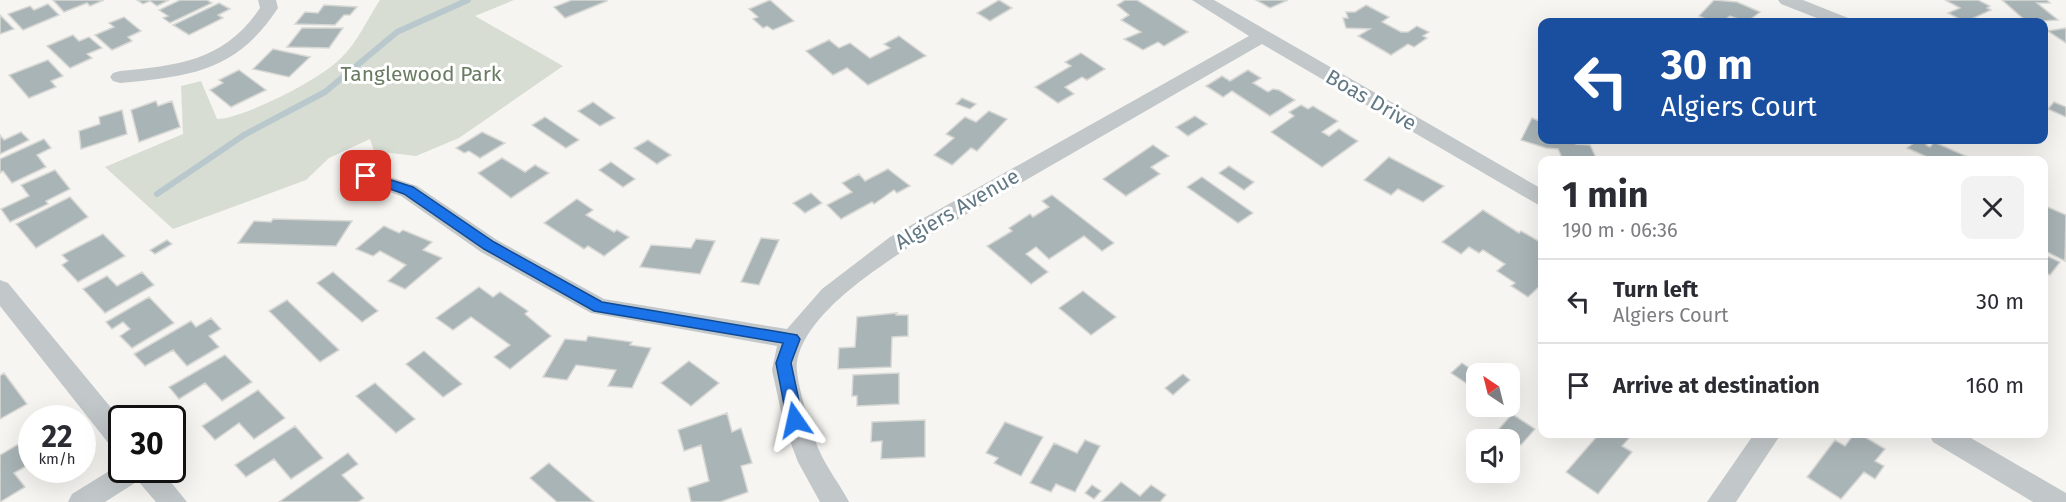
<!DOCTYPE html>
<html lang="en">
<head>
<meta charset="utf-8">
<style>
	body { margin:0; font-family:"Fira Sans",sans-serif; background:#f2f2f3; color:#2b2b33; height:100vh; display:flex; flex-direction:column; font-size:22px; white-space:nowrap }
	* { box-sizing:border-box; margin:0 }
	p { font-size:20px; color:#7c7c81 }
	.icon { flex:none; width:33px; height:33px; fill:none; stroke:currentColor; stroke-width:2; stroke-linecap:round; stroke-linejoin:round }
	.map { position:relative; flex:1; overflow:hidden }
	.side { position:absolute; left:1538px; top:156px; width:510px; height:282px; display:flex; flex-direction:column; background:#fff; border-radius:12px; box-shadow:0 6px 24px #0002 }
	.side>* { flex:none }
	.banner { position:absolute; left:1538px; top:18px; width:510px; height:126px; border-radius:12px; box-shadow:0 6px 24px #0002; background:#1a4fa0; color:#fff; overflow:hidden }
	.needle { width:39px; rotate:325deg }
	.fabs { position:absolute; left:1466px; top:363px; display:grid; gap:12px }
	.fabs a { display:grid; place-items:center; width:54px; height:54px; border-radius:12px; background:#fff; box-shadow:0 6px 24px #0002; font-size:30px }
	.speed { position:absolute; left:18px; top:405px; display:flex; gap:12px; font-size:30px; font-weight:700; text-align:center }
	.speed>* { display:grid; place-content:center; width:78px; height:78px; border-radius:50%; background:#fff; box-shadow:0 6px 24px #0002; line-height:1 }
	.speed small { font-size:15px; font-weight:400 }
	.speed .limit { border:3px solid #111; border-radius:9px; background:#fff; color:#111 }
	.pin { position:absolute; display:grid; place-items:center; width:51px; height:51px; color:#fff; margin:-26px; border-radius:12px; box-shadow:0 3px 9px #0006 }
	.me { position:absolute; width:66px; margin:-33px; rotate:349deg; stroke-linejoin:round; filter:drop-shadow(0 0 4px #0008) }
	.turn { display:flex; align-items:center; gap:21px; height:126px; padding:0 24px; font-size:27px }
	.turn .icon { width:78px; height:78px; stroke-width:2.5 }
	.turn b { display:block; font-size:42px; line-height:51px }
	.round { display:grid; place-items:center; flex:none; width:63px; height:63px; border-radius:12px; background:#f2f2f3 }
	.headline { display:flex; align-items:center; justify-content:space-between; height:102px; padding:0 24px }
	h1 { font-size:36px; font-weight:700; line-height:45px }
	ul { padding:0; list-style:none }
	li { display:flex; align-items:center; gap:18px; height:84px; padding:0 24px; border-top:2px solid #e1e1e2 }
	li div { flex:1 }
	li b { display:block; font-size:22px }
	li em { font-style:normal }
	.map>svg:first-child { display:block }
</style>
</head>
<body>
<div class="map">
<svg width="2066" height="502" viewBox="0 0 2066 502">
	<rect width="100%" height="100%" fill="#f6f5f1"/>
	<path fill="#d7ddd2" d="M380,0H514L475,16L563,66L459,138L416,156L374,151L370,139L329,158L306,180L173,229L105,167L183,134L181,86L201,81L217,119C245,118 321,79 341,58C357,43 368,18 380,0Z"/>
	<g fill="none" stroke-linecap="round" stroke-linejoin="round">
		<path stroke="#b9c8cc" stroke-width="6" d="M157,194L244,135L325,92L397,32L468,0"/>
	</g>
	<path fill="#a9b4b7" stroke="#d7d7d4" stroke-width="1.5" d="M53,0H104L90,6L87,3L64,12Z
		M137,0H169L157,6L150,1L143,4Z
		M180,0H207L212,3L170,23L163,18L168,16L159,10Z
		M572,0H606L607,1L565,18L554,7Z
		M770,0L794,21L773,30L767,26L763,28L753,19L758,17L749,9Z
		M999,0L1012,8L990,21L977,13Z
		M1125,0H1137L1188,32L1164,46L1158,42L1143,50L1124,39L1141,32L1121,20L1129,15L1117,5Z
		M1256,0H1288L1270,8Z
		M1714,0L1737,2L1760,12L1747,22L1730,16L1722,22H1712L1699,16Z
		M1945,0H1978L1990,6L1987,8L1991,10L1965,22L1948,13L1960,8Z
		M2002,0H2047L2050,3H2037L2058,20L2027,22Z
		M219,3L230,9L218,15L223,18L189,35L173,25Z
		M48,4L59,15L23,30L8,14L30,6L34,10Z
		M324,5L357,7L350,15H344L335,25L295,24L305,12L318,13Z
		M1366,5L1389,17L1382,22L1401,32H1408L1417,26L1429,32L1423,36L1427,38L1414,47L1408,44L1391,55L1358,36L1370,29L1346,28L1343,18H1348L1346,12H1355Z
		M0,15L14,29L0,34Z
		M124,17L141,31L128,37L132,41L112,50L95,35L114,27L109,23Z
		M302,28H343L329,48L287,47Z
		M2066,28V43L2048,31Z
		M73,35L79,41L89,37L102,48L87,54L92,58L70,68L47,46Z
		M899,36L926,56L868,85L847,68L833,75L806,51L829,40L839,48L850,43L870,58L890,48L884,44Z
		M273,49L310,57L289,77L253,69Z
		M1081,53L1105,69L1087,80L1082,77L1065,87L1074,94L1058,103L1035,87L1071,66L1065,62Z
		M48,60L63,76L51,81L56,87L29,98L9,75Z
		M239,70L266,90L231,107L210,90L223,83L219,80Z
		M1248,70L1261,78L1253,83L1268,92L1273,89L1279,90L1295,100L1270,116L1232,91L1223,97L1206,86L1222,76L1230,81Z
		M962,98L976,104L970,109L956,104Z
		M156,101L158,106L172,101L180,127L139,142L131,110Z
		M593,102L615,118L600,126L578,111Z
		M2054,102L2066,107V117L2048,109Z
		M1301,105L1308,109L1313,106L1338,121L1322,132L1329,136L1339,129L1358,141L1322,167L1271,132L1294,116L1289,112Z
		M122,110L127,134L81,149L79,131L100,124L99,117Z
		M989,111L1007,119L977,151L971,148L952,165L934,155L954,138L946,134L965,117L976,122Z
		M1195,116L1207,124L1188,136L1176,127Z
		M545,117L579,140L566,148L532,125Z
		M1532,118L1542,122V140H1574L1576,144L1590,145L1597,160H1563L1558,149L1546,148L1521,140Z
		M21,132L29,140L0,154V135L4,140Z
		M482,132L505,143L480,158L469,151L464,153L456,148Z
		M44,139L51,148L37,155L46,167L12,183L3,171L0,173V159Z
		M648,140L671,155L657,164L634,148Z
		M1918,140L1928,143L1926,145L1930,147L1934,142L1970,158L1934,160L1907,148Z
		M1153,145L1169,156L1151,167L1160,174L1126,196L1103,179Z
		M1389,157L1444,186L1423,202L1398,189L1391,195L1364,180Z
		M502,158L525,172L535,165L549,173L511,198L478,173Z
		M611,162L635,179L623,187L599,170Z
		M1229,166L1254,182L1244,190L1219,173Z
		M888,169L910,186L897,193L894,190L874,204L872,202L841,219L827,205L852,192L842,183L859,174L865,181Z
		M55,170L70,189L46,201L48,204L10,222L1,209L29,196L21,185Z
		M1202,177L1253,213L1238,223L1187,187Z
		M811,193L822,203L805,213L793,203Z
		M1052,195L1114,243L1102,251L1084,236L1049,259L1036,247L1026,254L1048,272L1031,284L987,246L1012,231L1009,228L1030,214L1033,217L1049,207L1042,201Z
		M70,197L88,217L36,248L16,224Z
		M577,199L593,210L586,215L614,232L617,230L629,237L604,256L588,246L584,249L544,223Z
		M2043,205L2066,215L2065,261L2043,250Z
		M1483,210L1519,233L1521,231L1542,243V274L1539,277L1542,284L1528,297L1511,286L1515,283L1497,271L1505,264L1483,250L1479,253L1469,247L1461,254L1442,242Z
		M273,219L352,221L336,246L238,243L254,221L271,222Z
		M384,226L399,233L403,230L432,242L423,250L442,258L405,289L388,281L406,265L380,251L373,256L356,249Z
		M103,234L125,256L78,282L62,265L68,261L62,255Z
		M761,238L779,240L759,285L741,282Z
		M696,239L715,241L700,274L640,267L651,245L691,248Z
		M167,240L172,244L155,254L150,250Z
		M2043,254L2060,262L2050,275L2043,272Z
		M142,272L154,285L105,313L83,289L107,276L117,286Z
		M333,272L378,311L362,322L317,283Z
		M479,287L493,297L500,292L528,311L525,314L551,336L510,369L494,357L510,345L471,317L453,330L436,318Z
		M1083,291L1116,317L1091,335L1059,308Z
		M149,297L174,323L132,348L120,336L130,329L123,322L112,329L106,322Z
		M287,300L339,350L320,362L269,311Z
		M897,313L896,315H908V336L892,337L891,367L838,369L839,348L855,347L857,317Z
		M211,318L221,329L209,336L219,347L187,366L173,350L145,366L134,354L191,321L196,327Z
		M588,336L632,342L630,345L651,348L632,388L608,386L616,370L576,365L567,380L543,377L565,339L586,341Z
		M424,351L462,384L443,397L406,364Z
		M225,355L252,382L222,401L205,383L179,399L169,387Z
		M689,361L719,383L691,406L661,383Z
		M1462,363L1478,374L1476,380L1472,377L1466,383L1451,373Z
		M4,373L27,404L0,419V376Z
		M899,373V404L857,406V396H852L853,375Z
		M1183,374L1190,380L1173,395L1165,388Z
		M375,383L415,419L396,433L356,396Z
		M258,390L285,418L254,439L239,423L215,440L202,426Z
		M727,413L732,432L741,428L752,463L741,466L748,492L720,502H691L688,488L709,481L701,445L684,451L678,430Z
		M1512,414L1535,429L1521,445L1498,430Z
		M925,420V457L881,459L882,441L871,442L872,422Z
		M1005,422L1043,437L1021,476L994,463L998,458L986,453Z
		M295,426L323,458L291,479L274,459L246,477L235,465Z
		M1599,434H1633L1622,446L1632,452L1598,494L1566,472Z
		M1854,434H1860L1885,449L1875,461L1884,466L1875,479L1864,472L1841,499L1807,477L1835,440L1845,446Z
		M32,436V463L14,473L25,487L0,502V455Z
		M1085,440L1100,446L1075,492L1056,484L1051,492L1030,483L1054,443L1077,453Z
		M348,453L358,464L342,475L364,498L358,502H279Z
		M549,463L594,502H557L530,478Z
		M1121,482L1140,496L1151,485L1166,495L1160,502H1101Z
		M1092,485L1101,491L1094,499L1085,493Z"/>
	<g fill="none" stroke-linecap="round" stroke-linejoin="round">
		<path fill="#c2c7ca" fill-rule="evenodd" d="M258,0H276L278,8C236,72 191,76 120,83L113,81L110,77L113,73L120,71C179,65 224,61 260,8Z
			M1192,0H1214L1542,189V207L1262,44L906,249C869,274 805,316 797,362C794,377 812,434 819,450C827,469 840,484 849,502H820L798,462L784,425L772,370L777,346L591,313L481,252L401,196L359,181L355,176L359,171L366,169L417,186L497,240L604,299L787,329L822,289L890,237L1249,36Z
			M1778,0H1803L1848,18L1851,22H1827L1781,4Z
			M0,280L8,283L122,421V452L113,449L0,306Z
			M1754,434H1781L1736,502H1707Z
			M1929,434H1964L2066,493V502H2033L1933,442Z
			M122,463V470H161L187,502H156L138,481L105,502H68L72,494Z"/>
	</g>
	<path fill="#1a73e8" stroke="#114b97" stroke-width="1.5" d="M366,172L413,187L494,242L602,302L797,335L800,339L791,363L803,420L801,424H789L787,420L776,363L783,343L594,311L484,249L404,194L362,179L360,176Z"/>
	<g text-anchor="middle" stroke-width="6" stroke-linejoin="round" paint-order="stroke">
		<g font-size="21" fill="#697b62" stroke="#fff">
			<text x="421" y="81">Tanglewood Park</text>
		</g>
		<g font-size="21" fill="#627985" stroke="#fff">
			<text transform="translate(1371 100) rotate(30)" y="7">Boas Drive</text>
			<text transform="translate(957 209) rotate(-30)" y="7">Algiers Avenue</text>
		</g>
	</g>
</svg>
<div class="fabs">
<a><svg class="needle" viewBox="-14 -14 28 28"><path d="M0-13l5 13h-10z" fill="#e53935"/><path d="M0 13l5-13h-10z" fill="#7c7c81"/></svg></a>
<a><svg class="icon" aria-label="sound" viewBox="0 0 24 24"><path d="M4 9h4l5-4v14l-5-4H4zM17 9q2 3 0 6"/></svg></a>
</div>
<div class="speed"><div>22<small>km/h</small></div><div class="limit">30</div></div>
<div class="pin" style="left:366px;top:176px;background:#d93025"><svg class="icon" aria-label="arrive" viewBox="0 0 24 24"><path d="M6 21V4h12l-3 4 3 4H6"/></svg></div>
<svg class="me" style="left:795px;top:420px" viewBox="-20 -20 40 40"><path d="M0-17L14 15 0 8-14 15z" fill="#1a73e8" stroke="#fff" stroke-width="4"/></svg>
<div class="banner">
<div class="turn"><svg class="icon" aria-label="left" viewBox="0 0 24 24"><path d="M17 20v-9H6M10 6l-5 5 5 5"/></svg><div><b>30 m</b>Algiers Court</div></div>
</div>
<section class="side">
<div class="headline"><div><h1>1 min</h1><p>190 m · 06:36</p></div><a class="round"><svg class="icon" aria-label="close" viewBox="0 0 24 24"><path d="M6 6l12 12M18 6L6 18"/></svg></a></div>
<ul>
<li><svg class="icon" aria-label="left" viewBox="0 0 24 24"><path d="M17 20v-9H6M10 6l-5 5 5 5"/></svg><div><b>Turn left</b><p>Algiers Court</p></div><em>30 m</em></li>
<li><svg class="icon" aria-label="arrive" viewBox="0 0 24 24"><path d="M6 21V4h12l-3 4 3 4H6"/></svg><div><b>Arrive at destination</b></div><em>160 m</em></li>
</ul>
</section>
</div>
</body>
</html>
